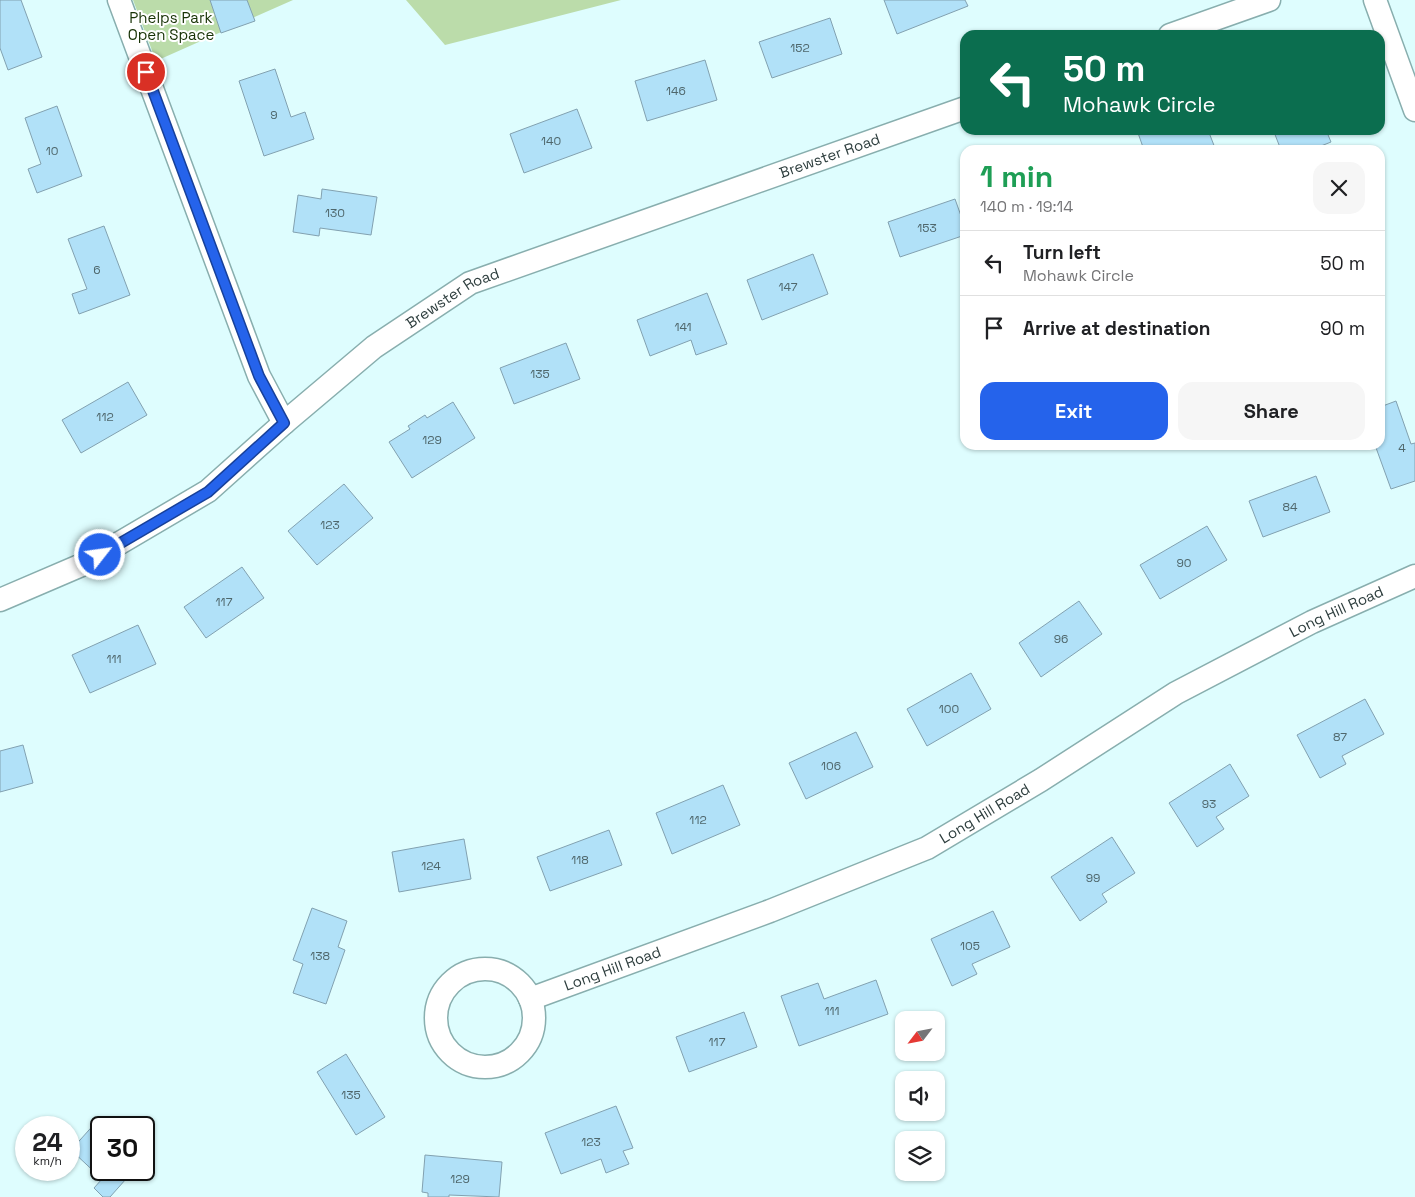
<!DOCTYPE html>
<html lang="en">
<head>
<meta charset="utf-8">
<style>
	body { margin:0; font-family:"Space Grotesk",sans-serif; background:#f6f6f6; color:#202124; height:100vh; display:flex; flex-direction:column; font-size:19px; white-space:nowrap }
	* { box-sizing:border-box; margin:0 }
	p { font-size:16px; color:#757577 }
	.icon { flex:none; width:28px; height:28px; fill:none; stroke:currentColor; stroke-width:2; stroke-linecap:round; stroke-linejoin:round }
	.map { position:relative; flex:1; overflow:hidden }
	.panel { position:absolute; left:960px; top:145px; width:425px; height:305px; display:flex; flex-direction:column; background:#fff; border-radius:15px; box-shadow:0 1px 4px #0004 }
	.panel>* { flex:none }
	.guide { position:absolute; left:960px; top:30px; width:425px; height:105px; border-radius:15px; box-shadow:0 1px 4px #0004; background:#0b6e4f; color:#fff; overflow:hidden }
	.needle { width:32px; rotate:238deg }
	.buttons { position:absolute; left:895px; top:1011px; display:grid; gap:10px }
	.buttons a { display:grid; place-items:center; width:50px; height:50px; border-radius:10px; background:#fff; box-shadow:0 1px 4px #0004; font-size:25px }
	.speed { position:absolute; left:15px; top:1116px; display:flex; gap:10px; font-size:25px; font-weight:700; text-align:center }
	.speed>* { display:grid; place-content:center; width:65px; height:65px; border-radius:50%; background:#fff; box-shadow:0 1px 4px #0004; line-height:1 }
	.speed small { font-size:12px; font-weight:400 }
	.speed .limit { border:2px solid #111; border-radius:8px; background:#fff; color:#111 }
	.pin { position:absolute; display:grid; place-items:center; width:42px; height:42px; color:#fff; margin:-21px; border:2px solid #fff; border-radius:50%; box-shadow:0 1px 5px #0007 }
	.me { position:absolute; width:55px; margin:-28px; rotate:60deg; stroke-linejoin:round; filter:drop-shadow(0 0 4px #0008) }
	.turn { display:flex; align-items:center; gap:18px; height:105px; padding:0 20px; font-size:22px }
	.turn .icon { width:65px; height:65px; stroke-width:2.5 }
	.turn b { display:block; font-size:35px; line-height:42px }
	.round { display:grid; place-items:center; flex:none; width:52px; height:52px; border-radius:15px; background:#f6f6f6 }
	.overview { display:flex; align-items:center; justify-content:space-between; height:85px; padding:0 20px }
	h1 { font-size:30px; font-weight:600; line-height:38px; color:#1e9e55 }
	.action { display:flex; gap:10px; margin-top:auto; padding:10px 20px }
	.action a { flex:1; height:58px; border-radius:15px; background:#2563eb; color:#fff; font-size:20px; font-weight:600; line-height:58px; text-align:center }
	.action a+a { background:#f6f6f6; color:#202124 }
	ul { padding:0; list-style:none }
	li { display:flex; align-items:center; gap:15px; height:65px; padding:0 20px; border-top:1px solid #e0e0e0 }
	li div { flex:1 }
	li b { display:block; font-size:19px }
	li em { font-style:normal }
	.map>svg:first-child { display:block }
</style>
</head>
<body>
<div class="map">
<svg width="1415" height="1197" viewBox="0 0 1415 1197">
	<rect width="100%" height="100%" fill="#defdfe"/>
	<path fill="#bbdcaa" d="M133,0H293L156,61Z
		M406,0H621L445,45Z"/>
	<path fill="#b1e1f8" stroke="#82a1b0" d="M0,0H21L42,57L8,70L0,48Z
		M210,0H247L255,21L221,33Z
		M884,0H965L968,6L897,34Z
		M830,18L842,54L772,78L759,42Z
		M705,60L717,100L647,121L635,81Z
		M275,69L291,117L305,112L314,139L264,156L239,81Z
		M57,106L82,176L37,193L28,169L41,164L25,118Z
		M577,109L592,148L524,173L510,134Z
		M1148,130H1208L1215,148L1209,150H1144L1138,133Z
		M1280,130H1326L1331,142L1311,150H1281L1274,132Z
		M322,189L377,197L371,235L320,228L319,236L293,232L298,195L321,199Z
		M955,199L965,227V235L900,257L888,222Z
		M104,226L130,295L79,314L72,294L87,289L68,239Z
		M813,254L828,294L762,320L747,280Z
		M707,293L727,344L696,355L691,340L650,356L637,320Z
		M566,343L580,379L514,404L500,368Z
		M128,382L147,415L81,453L62,420Z
		M1396,401L1411,444L1415,443V481L1391,489L1375,445H1380V407Z
		M453,402L475,438L412,478L389,442L410,429L408,426L425,415L427,418Z
		M1316,476L1330,512L1263,537L1249,501Z
		M344,484L373,518L317,565L288,531Z
		M1207,526L1227,560L1160,599L1140,565Z
		M242,567L264,598L206,638L184,607Z
		M1079,601L1102,634L1041,677L1019,643Z
		M138,625L156,664L90,693L72,655Z
		M971,673L991,709L927,746L907,709Z
		M1365,699L1384,734L1342,756L1346,764L1320,778L1297,735Z
		M856,732L873,767L806,799L789,763Z
		M23,745L33,783L0,792V751Z
		M1230,764L1249,796L1216,817L1224,829L1197,847L1169,803Z
		M723,785L740,825L672,854L656,813Z
		M609,830L622,865L550,891L537,857Z
		M1112,837L1135,873L1102,894L1107,902L1080,921L1051,877Z
		M464,839L471,879L399,892L392,852Z
		M312,908L347,921L338,947L345,950L326,1004L293,993L303,964L293,960Z
		M993,911L1010,947L972,964L977,974L952,986L931,939Z
		M876,980L888,1014L799,1046L781,996L818,983L824,999Z
		M744,1012L757,1047L689,1072L676,1037Z
		M346,1054L385,1117L356,1135L317,1072Z
		M616,1106L633,1148L623,1151L629,1164L606,1173L601,1159L561,1174L545,1133Z
		M98,1120L107,1128H101V1170H134L110,1197H103L94,1188L102,1179L71,1150Z
		M425,1155L502,1162L499,1197L449,1195V1197H428V1193L422,1192Z"/>
	<g fill="none" stroke-linecap="round" stroke-linejoin="round">
		<defs>
			<g id="minor">
				<path d="M119,0L259,376L284,423"/>
				<path d="M1375,0L1415,110"/>
				<path d="M1170,35L1269,0"/>
				<path id="s1" d="M0,600L84,564L208,491L284,423L374,347L470,283L965,108"/>
				<circle cx="485" cy="1018" r="49"/>
				<path id="s2" d="M530,999L770,911L927,848L1041,780L1176,693L1312,622L1415,576"/>
			</g>
		</defs>
		<use href="#minor" stroke="#88aeae" stroke-width="25"/>
		<use href="#minor" stroke="#fff" stroke-width="22"/>
	</g>
	<g fill="none" stroke-linecap="round" stroke-linejoin="round">
		<defs>
			<path id="route" d="M100,555L208,492L284,423L259,376L146,72"/>
		</defs>
		<use href="#route" stroke="#184099" stroke-width="12"/>
		<use href="#route" stroke="#2563eb" stroke-width="9"/>
	</g>
	<g text-anchor="middle" stroke-width="4" stroke-linejoin="round" paint-order="stroke">
		<g font-size="12" fill="#4f676c">
			<text x="800" y="52">152</text>
			<text x="676" y="95">146</text>
			<text x="274" y="119">9</text>
			<text x="551" y="145">140</text>
			<text x="52" y="155">10</text>
			<text x="335" y="217">130</text>
			<text x="927" y="232">153</text>
			<text x="97" y="274">6</text>
			<text x="788" y="291">147</text>
			<text x="683" y="331">141</text>
			<text x="540" y="378">135</text>
			<text x="105" y="421">112</text>
			<text x="432" y="444">129</text>
			<text x="1402" y="452">4</text>
			<text x="1290" y="511">84</text>
			<text x="330" y="529">123</text>
			<text x="1184" y="567">90</text>
			<text x="224" y="606">117</text>
			<text x="1061" y="643">96</text>
			<text x="114" y="663">111</text>
			<text x="949" y="713">100</text>
			<text x="1340" y="741">87</text>
			<text x="831" y="770">106</text>
			<text x="1209" y="808">93</text>
			<text x="698" y="824">112</text>
			<text x="580" y="864">118</text>
			<text x="431" y="870">124</text>
			<text x="1093" y="882">99</text>
			<text x="970" y="950">105</text>
			<text x="320" y="960">138</text>
			<text x="832" y="1015">111</text>
			<text x="717" y="1046">117</text>
			<text x="351" y="1099">135</text>
			<text x="591" y="1146">123</text>
			<text x="460" y="1183">129</text>
		</g>
		<g font-size="15" fill="#183306" stroke="#fff">
			<text x="171" y="23">Phelps Park<tspan x="171" dy="17">Open Space</tspan></text>
		</g>
		<g font-size="15" fill="#2e3e3e" stroke="#fff">
			<text dy="5" stroke="none"><textPath href="#s1" startOffset="952">Brewster Road</textPath></text>
			<text dy="5" stroke="none"><textPath href="#s1" startOffset="548">Brewster Road</textPath></text>
			<text dy="5" stroke="none"><textPath href="#s2" startOffset="898">Long Hill Road</textPath></text>
			<text dy="5" stroke="none"><textPath href="#s2" startOffset="492">Long Hill Road</textPath></text>
			<text dy="5" stroke="none"><textPath href="#s2" startOffset="88">Long Hill Road</textPath></text>
		</g>
	</g>
</svg>
<div class="buttons">
<a><svg class="needle" viewBox="-14 -14 28 28"><path d="M0-13l5 13h-10z" fill="#e53935"/><path d="M0 13l5-13h-10z" fill="#757577"/></svg></a>
<a><svg class="icon" aria-label="sound" viewBox="0 0 24 24"><path d="M4 9h4l5-4v14l-5-4H4zM17 9q2 3 0 6"/></svg></a>
<a><svg class="icon" aria-label="layers" viewBox="0 0 24 24"><path d="M12 4l9 5-9 5-9-5zM3 14l9 5 9-5"/></svg></a>
</div>
<div class="speed"><div>24<small>km/h</small></div><div class="limit">30</div></div>
<div class="pin" style="left:146px;top:72px;background:#d93025"><svg class="icon" aria-label="arrive" viewBox="0 0 24 24"><path d="M6 21V4h12l-3 4 3 4H6"/></svg></div>
<svg class="me" style="left:100px;top:555px" viewBox="-20 -20 40 40"><circle r="17" fill="#2563eb" stroke="#fff" stroke-width="3"/><path d="M0-11L8 9 0 5-8 9z" fill="#fff"/></svg>
<div class="guide">
<div class="turn"><svg class="icon" aria-label="left" viewBox="0 0 24 24"><path d="M17 20v-9H6M10 6l-5 5 5 5"/></svg><div><b>50 m</b>Mohawk Circle</div></div>
</div>
<section class="panel">
<div class="overview"><div><h1>1 min</h1><p>140 m · 19:14</p></div><a class="round"><svg class="icon" aria-label="close" viewBox="0 0 24 24"><path d="M6 6l12 12M18 6L6 18"/></svg></a></div>
<ul>
<li><svg class="icon" aria-label="left" viewBox="0 0 24 24"><path d="M17 20v-9H6M10 6l-5 5 5 5"/></svg><div><b>Turn left</b><p>Mohawk Circle</p></div><em>50 m</em></li>
<li><svg class="icon" aria-label="arrive" viewBox="0 0 24 24"><path d="M6 21V4h12l-3 4 3 4H6"/></svg><div><b>Arrive at destination</b></div><em>90 m</em></li>
</ul>
<div class="action"><a>Exit</a><a>Share</a></div>
</section>
</div>
</body>
</html>
